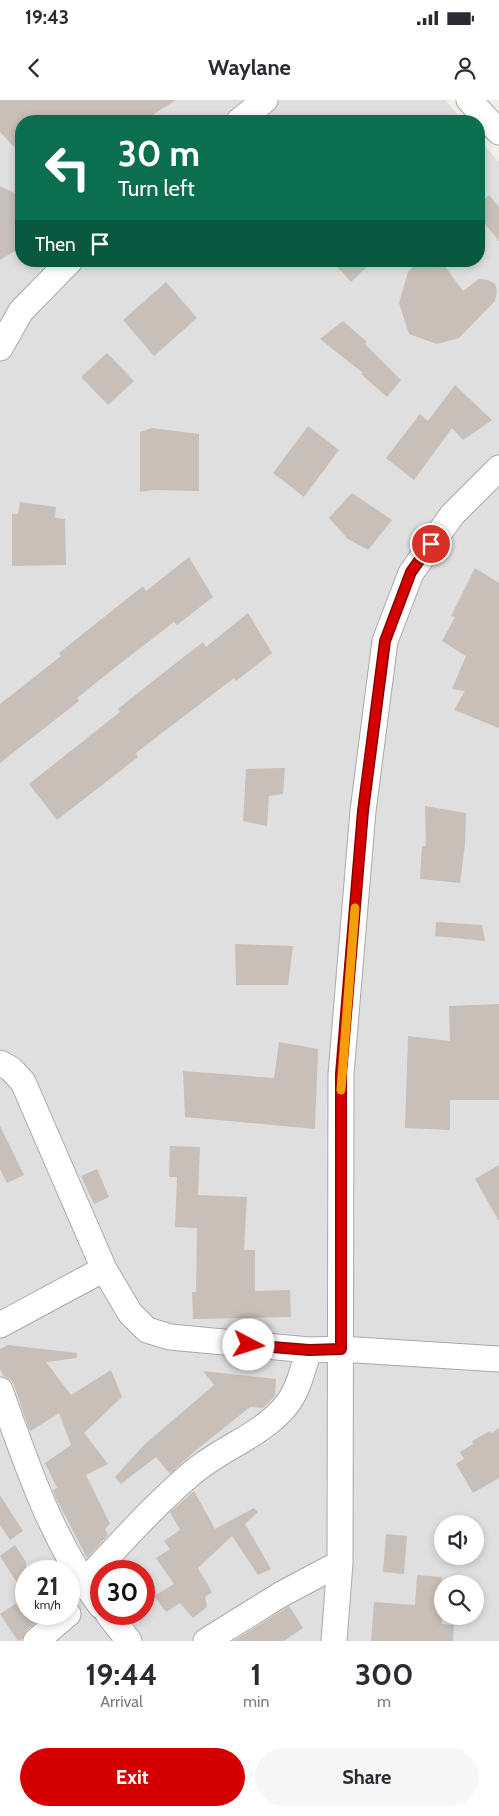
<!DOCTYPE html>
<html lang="en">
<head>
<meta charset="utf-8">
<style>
	body { margin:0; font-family:Cabin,sans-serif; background:#f7f7f7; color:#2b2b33; height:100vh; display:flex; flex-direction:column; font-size:19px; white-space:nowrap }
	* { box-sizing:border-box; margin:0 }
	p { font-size:16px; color:#7c7c81 }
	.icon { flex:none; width:28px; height:28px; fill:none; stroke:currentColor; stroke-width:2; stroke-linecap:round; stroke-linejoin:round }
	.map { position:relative; height:1541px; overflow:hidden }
	.sheet { display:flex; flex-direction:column; background:#fff; flex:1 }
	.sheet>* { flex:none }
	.top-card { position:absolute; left:15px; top:15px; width:470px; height:152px; border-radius:20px; box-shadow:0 2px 8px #0003; background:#0b6e4f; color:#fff; overflow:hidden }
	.tools { position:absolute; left:434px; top:1415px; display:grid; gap:10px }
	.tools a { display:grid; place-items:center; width:50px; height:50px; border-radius:50%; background:#fff; box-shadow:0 2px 8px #0003; font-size:25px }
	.speed { position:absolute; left:15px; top:1460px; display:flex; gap:10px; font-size:25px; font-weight:700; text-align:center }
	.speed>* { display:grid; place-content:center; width:65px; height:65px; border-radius:50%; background:#fff; box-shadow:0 2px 8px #0003; line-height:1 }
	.speed small { font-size:12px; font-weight:400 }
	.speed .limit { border:8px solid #d22; background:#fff; color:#111 }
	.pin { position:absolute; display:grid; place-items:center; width:42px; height:42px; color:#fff; margin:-21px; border:2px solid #fff; border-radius:50%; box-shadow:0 1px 5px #0007 }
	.me { position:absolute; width:55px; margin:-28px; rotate:95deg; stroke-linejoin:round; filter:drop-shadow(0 0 4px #0008) }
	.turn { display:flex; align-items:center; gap:18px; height:105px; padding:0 20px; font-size:22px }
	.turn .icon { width:65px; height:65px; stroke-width:2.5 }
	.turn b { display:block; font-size:35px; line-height:42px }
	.then { display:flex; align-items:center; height:48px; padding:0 20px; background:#0003; gap:10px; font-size:19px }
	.eta { display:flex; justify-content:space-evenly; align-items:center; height:85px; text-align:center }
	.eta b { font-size:30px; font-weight:700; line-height:35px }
	.action { display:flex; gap:10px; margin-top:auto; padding:10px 20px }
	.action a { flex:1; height:58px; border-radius:30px; background:#d40000; color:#fff; font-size:20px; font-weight:700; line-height:58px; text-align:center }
	.action a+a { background:#f7f7f7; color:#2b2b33 }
	.status { display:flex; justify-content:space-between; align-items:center; height:35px; padding:0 25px; background:#fff; direction:ltr }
	.status svg { height:14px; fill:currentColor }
	header { display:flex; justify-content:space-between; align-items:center; height:65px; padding:0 20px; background:#fff; font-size:22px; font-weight:700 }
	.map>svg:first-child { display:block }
</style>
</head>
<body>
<div class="status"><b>19:43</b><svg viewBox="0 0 49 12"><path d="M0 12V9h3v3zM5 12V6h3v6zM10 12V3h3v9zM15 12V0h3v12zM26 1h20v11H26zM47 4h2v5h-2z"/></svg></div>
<header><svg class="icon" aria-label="back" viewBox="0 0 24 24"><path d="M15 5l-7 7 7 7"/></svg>Waylane<svg class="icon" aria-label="person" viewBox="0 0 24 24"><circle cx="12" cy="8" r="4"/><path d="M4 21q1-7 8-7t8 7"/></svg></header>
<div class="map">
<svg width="499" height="1541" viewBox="0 0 499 1541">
	<rect width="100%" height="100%" fill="#f2efe9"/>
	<path fill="#e0dfdf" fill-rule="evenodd" d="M0,0H445L463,21H21V161H479V39L499,62V1541H0ZM442,1424H475V1456H442ZM26,1471H69V1514H26ZM101,1471H144V1514H101ZM442,1484H475V1516H442Z"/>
	<path fill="#c7bfb8" d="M0,0H176L154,14L161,21H21V54L0,32Z
		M0,86L21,96V147L0,160Z
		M489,95L499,107V141L479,117V104Z
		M332,161H373L351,182Z
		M418,161H441L463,191L479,179L488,180L495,184L497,191L495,201L459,238L437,244L409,234L399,203L408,172Z
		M166,182L197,218L154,256L123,220Z
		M343,221L367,242L365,244L401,280L387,297L361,274L363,273L320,239Z
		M107,253L134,281L108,305L81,277Z
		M455,285L492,320L463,340L452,328L414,380L386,358L420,314L428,321Z
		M308,326L339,350L304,397L273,373Z
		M152,328L199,334V391L153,390L140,392V332Z
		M352,393L392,420L368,450L348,439L329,418Z
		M20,402L56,407L55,418L65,419L66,465L12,466V414H18Z
		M189,457L213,497L177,525L174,522L122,562L77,598L79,601L0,663V604L61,556L59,553L143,486L146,491Z
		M475,468L499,483V628L454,610L465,591L452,589L466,556L442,541L455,517L451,516Z
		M248,513L272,553L236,581L234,578L136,653L138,657L57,720L29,684L120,612L118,609L158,577L203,542L206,547Z
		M285,668L283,694L269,696L267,726L243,721L246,669Z
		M425,706L466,713L465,744L460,783L420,779L422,746H426Z
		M436,822L482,825L485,841L435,836Z
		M235,844L293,846L288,885H236Z
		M499,904V1000H450V1030L405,1028L408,936L450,941L449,906Z
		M279,942L318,949L315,1029L185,1017L183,971L274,978Z
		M0,1026L24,1075L7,1083L0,1069Z
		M170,1046L200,1047L198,1095L247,1097L244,1150H255V1191L290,1190L291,1217L193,1219L192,1192H196L197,1128L175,1127L177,1077H169Z
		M499,1065V1121L475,1079Z
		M97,1069L109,1097L94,1104L81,1076Z
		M8,1245L77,1253V1258L46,1262L71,1295L111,1270L122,1297L84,1333L108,1364L86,1375L110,1424L105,1429L108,1435L87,1458L55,1396L53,1390L57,1388L45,1363L71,1345L59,1313L31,1331L29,1329L14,1285L10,1279L4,1276L0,1269V1249Z
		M203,1271L276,1279L275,1296L263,1308L250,1307L195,1351L170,1374L156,1357L121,1384L115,1377L145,1344L214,1285Z
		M499,1328V1378L473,1393L456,1364L464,1359L460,1352L473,1344L472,1341L490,1331L492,1333Z
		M194,1391L215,1429L254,1408L258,1412L245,1424L271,1469L258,1475L232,1436L198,1468L212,1492L205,1497L207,1507L193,1518L180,1503L166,1512L154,1496L174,1484L156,1458L170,1449L164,1441L180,1430L170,1412Z
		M0,1395L23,1431L10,1440L0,1425Z
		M386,1434L407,1436L404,1474L383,1472Z
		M15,1445L26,1462V1497L0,1456Z
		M417,1475L442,1477V1524L454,1525L453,1541H371L374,1502L415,1505Z
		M26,1497V1514H46L27,1530L22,1539L18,1541L0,1514Z
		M289,1506L303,1528L284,1541H233Z"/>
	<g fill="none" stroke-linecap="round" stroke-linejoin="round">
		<defs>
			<path id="minor" d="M469,0L499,32
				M239,21L265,0
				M0,248L21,211L70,161
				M0,963L11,969L23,982L104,1169L130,1213L147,1230L170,1237L309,1250L341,1249L499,1259
				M0,1225L104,1169
				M0,1290C27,1365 52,1442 101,1506
				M84,1482C119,1445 152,1407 191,1374C221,1347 263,1336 288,1303C299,1288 303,1268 309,1250
				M108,1514L129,1541
				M36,1541L68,1514
				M206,1541L280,1495L340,1463
				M334,1541L340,1463L341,974L363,711L385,541L411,473L452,415L499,368"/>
		</defs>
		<use href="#minor" stroke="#a9a9a9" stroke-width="27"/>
		<use href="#minor" stroke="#fff" stroke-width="25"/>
	</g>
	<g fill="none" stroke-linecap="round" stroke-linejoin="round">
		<defs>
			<path id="route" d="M249,1245L309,1250L341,1249V974L363,711L385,541L411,472L431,444"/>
		</defs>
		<use href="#route" stroke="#8a0000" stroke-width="12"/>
		<use href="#route" stroke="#d40000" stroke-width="9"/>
		<path stroke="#f59e0b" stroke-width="9" d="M341,990L355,808"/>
	</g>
</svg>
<div class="tools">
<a><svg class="icon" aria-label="sound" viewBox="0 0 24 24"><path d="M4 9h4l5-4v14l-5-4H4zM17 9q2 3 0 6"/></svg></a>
<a><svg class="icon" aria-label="search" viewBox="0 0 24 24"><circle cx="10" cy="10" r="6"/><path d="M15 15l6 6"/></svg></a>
</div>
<div class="speed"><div>21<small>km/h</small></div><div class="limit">30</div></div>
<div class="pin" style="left:431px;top:444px;background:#d93025"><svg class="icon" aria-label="arrive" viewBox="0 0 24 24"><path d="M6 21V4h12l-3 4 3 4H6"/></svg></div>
<svg class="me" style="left:249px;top:1245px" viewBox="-20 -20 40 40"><circle r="19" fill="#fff"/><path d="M0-13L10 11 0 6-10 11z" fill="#d40000"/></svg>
<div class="top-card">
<div class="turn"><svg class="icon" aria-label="left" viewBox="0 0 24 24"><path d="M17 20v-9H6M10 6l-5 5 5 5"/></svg><div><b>30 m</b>Turn left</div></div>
<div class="then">Then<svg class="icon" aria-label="arrive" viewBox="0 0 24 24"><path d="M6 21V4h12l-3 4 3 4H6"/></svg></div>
</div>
</div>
<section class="sheet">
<div class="eta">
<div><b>19:44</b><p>Arrival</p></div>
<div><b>1</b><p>min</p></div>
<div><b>300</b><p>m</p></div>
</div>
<div class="action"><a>Exit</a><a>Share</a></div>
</section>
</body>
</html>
